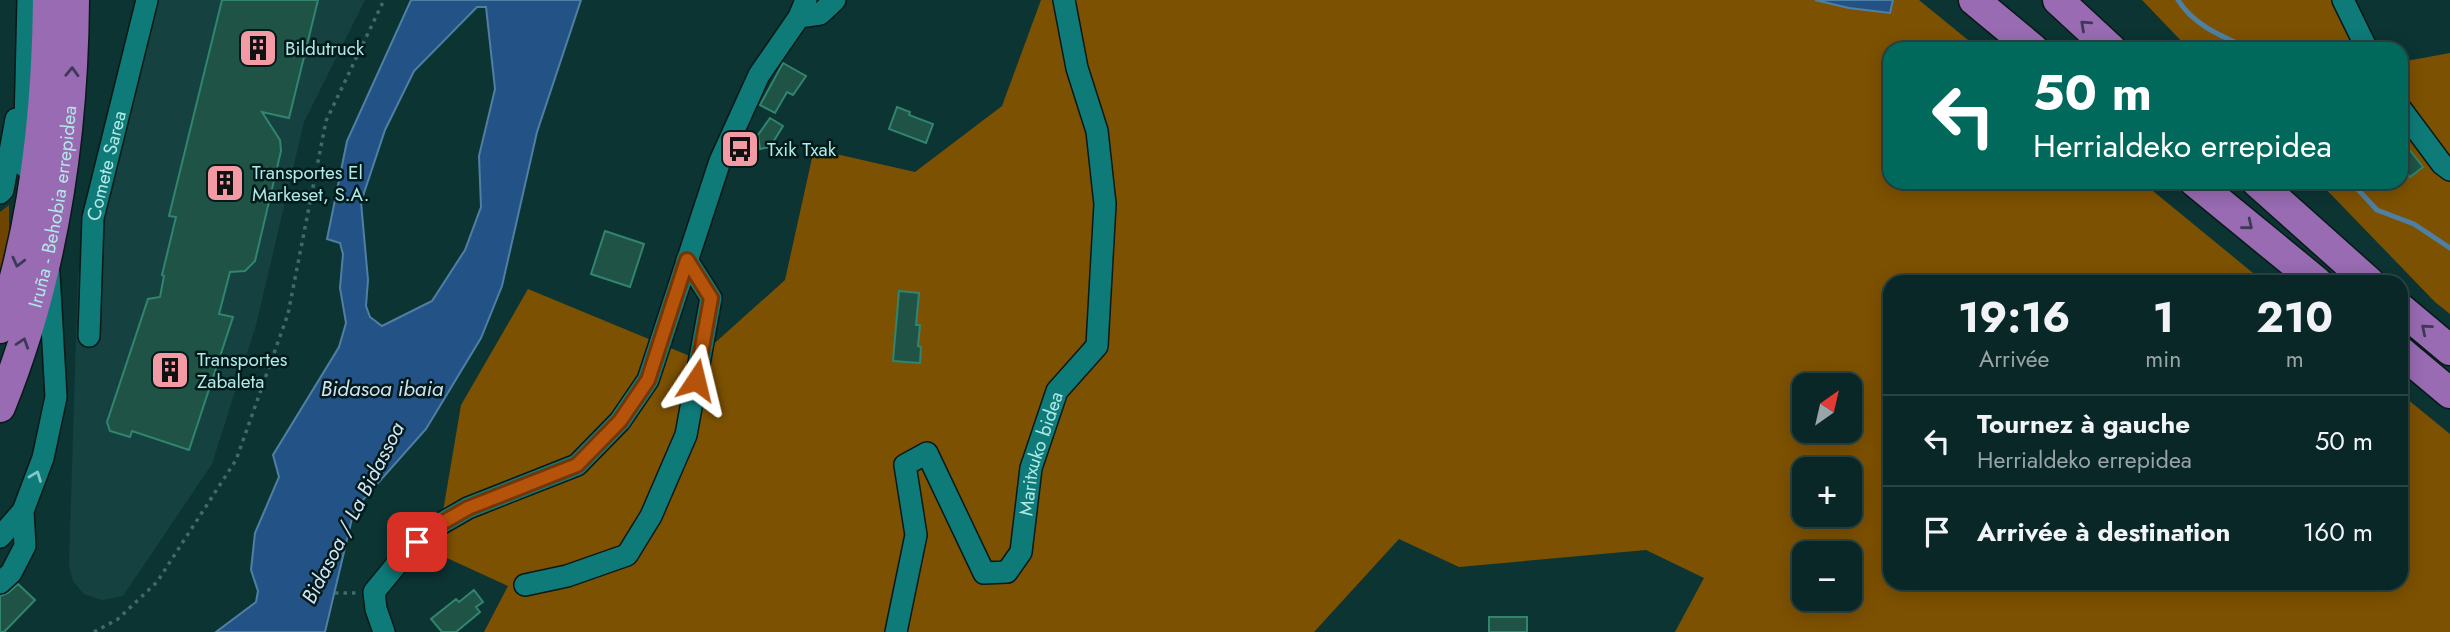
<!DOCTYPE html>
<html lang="fr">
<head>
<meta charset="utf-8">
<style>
	body { margin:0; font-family:Jost,sans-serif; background:#122f2e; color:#f1f3f6; height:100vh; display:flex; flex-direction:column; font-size:26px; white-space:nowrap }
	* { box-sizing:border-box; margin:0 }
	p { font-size:23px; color:#99a5a7 }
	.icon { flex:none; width:38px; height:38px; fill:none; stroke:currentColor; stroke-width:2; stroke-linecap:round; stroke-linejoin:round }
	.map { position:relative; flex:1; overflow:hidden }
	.panel { position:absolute; left:1883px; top:275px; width:525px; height:315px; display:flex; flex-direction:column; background:#092726; border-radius:21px; box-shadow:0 4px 18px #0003,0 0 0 2px #294443 }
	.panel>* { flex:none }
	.hud { position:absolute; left:1883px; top:42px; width:525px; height:147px; border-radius:21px; box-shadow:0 4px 18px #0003,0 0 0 2px #294443; background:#00695c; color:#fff; overflow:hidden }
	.needle { width:46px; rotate:34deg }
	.controls { position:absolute; left:1792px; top:373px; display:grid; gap:14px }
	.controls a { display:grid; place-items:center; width:70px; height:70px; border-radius:14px; background:#092726; box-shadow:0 4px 18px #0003,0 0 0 2px #294443; font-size:35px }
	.pin { position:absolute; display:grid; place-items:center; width:60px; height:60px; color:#fff; margin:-30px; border-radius:14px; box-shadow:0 4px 10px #0006 }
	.me { position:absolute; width:77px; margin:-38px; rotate:10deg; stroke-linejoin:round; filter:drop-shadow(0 0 5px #0008) }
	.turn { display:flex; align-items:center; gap:24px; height:147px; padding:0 35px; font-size:32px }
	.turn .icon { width:91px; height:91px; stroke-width:2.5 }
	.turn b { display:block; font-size:49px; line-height:60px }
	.eta { display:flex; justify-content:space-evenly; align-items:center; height:119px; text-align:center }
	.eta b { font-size:42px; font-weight:700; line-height:49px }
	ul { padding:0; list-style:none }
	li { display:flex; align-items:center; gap:21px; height:91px; padding:0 35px; border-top:2px solid #294443 }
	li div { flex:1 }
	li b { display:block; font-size:26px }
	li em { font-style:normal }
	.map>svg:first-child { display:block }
</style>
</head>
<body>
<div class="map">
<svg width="2450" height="632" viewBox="0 0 2450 632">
	<rect width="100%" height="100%" fill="#0c3433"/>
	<path fill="#154241" d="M158,0H365L304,122L256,325L212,464L123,596L102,600L84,594L73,581L69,565L78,273L99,271L101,223Z"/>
	<path fill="#6d4500" d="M9,205V258L0,288V212Z"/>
	<path fill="#7d5102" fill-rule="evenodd" d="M1041,0H1919L1979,49H1890V182H2142L2264,282H1890V583H2401V394L2450,434V632H1675L1704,578L1646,550L1459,567L1399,539L1314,632H484L508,586L436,553L461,405L528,289L697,359L785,280L814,149L915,172L1002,106ZM1804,385H1850V430H1804ZM1804,469H1850V514H1804ZM1804,553H1850V598H1804Z
		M2142,0H2339L2376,49H2189Z
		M2450,53V314L2435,302L2319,182H2401V62Z"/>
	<path fill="#235386" stroke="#4e80a3" stroke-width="2" fill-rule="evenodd" d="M411,0H581L537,132L502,286L481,338L426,429L354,510L325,632H216L256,602L258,591L251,570L255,533L279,477L273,455L339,347L346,323L340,288L343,254L340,243L327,239L347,141ZM477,7H486L495,89L479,156L481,207L465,250L432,301L382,326L370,317L366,306L368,280L361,202L385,130L414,71Z
		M1815,0H1893L1890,13L1849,8Z"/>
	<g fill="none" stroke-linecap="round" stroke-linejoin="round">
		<path stroke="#4e80a3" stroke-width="5" d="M2178,0C2194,26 2224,37 2250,49
			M2351,182L2377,210L2414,224L2450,248"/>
	</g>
	<path fill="#1f5345" stroke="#31856f" stroke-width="2" d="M222,0H318L289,118L262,112L280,140L281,151L255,261L245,271L230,272L219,314L233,317L189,450L132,431L130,437L110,431L107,422L148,299L160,297L164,276L162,275L176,217L169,216Z
		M783,63L806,76L793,95L787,92L775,113L760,105Z
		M897,107L910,112L909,115L933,124L926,143L889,129Z
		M770,118L783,126L770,147L760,149L758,135Z
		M2401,139L2423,167L2410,177L2401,165Z
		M605,231L644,244L630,287L591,274Z
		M899,291L919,293L916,325H920L918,346L921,347L920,363L893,361Z
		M18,584L35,600L4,632H0V596L8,593Z
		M474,590L483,602L476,607L480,612L456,632H442L431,619L456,599L459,602Z
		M1489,617H1527V632H1489Z"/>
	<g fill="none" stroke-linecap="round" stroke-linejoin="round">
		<defs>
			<g id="minor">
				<path d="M2343,0L2367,49"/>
				<path d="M799,17L820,14L835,0"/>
				<path d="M2401,109L2442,164L2450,170"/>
				<path d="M24,166L28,0"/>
				<path d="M0,193L3,190L16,119"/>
				<path id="s1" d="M89,336L93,218L147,0"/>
				<path d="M0,537L23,511"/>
				<path d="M0,583L11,573L25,546L23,511L43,458L56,397L49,273"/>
				<path d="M525,585L567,576L627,555L651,516L686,435L711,298L687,260"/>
				<path d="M384,632L376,609L374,592L406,553L428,531L468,508L577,465L620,421L648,380L720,161L759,75L799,17L806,0"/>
				<path id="s2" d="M896,632L916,535L905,465L927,453L984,573L1007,572L1021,552L1031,468L1057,391L1097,346L1105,204L1097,131L1077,68L1064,0"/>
			</g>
			<g id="highway">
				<path d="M1974,0L2033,49"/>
				<path d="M2058,0L2111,49"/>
				<path d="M2195,182L2317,282"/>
				<path d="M2257,182L2369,282"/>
				<path d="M2401,309L2450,350"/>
				<path d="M0,328C35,223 47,110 48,0"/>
				<path d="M2401,352L2450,393"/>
				<path id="s3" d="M0,407C53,277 73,139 74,0"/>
			</g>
		</defs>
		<use href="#minor" stroke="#091918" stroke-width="24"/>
		<use href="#highway" stroke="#091918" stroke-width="33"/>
		<path stroke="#3f6b6a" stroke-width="3.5" stroke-dasharray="3.5 5" stroke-linecap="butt" d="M335,593H358
			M94,632L118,619L157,582L236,460L288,314L326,121L384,0"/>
		<use href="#minor" stroke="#0e7b79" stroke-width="21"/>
		<use href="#highway" stroke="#986bb2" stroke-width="30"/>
	</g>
	<defs><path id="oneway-chevron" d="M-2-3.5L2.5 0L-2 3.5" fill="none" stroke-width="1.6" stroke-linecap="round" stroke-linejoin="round" transform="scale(1.75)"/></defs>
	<g stroke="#3d3a57">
		<use href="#oneway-chevron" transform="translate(2085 25) rotate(-138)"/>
		<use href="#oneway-chevron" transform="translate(72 72) rotate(-88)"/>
		<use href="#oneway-chevron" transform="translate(2248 225) rotate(39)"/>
		<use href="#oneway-chevron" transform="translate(18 262) rotate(104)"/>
		<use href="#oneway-chevron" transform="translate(2426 329) rotate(-140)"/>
		<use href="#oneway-chevron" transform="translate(23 343) rotate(-72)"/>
	</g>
	<use stroke="#81c7c5" href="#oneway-chevron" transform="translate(36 476) rotate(-69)"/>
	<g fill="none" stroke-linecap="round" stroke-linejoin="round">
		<defs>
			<path id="route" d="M417,542L428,531L468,508L577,465L620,421L648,380L687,260L711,298L696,380"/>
		</defs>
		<use href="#route" stroke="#753606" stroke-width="18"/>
		<use href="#route" stroke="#b45309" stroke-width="12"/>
	</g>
	<defs>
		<symbol id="building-square" viewBox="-11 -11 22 22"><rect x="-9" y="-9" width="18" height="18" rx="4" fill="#f49aa4" stroke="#011a1a"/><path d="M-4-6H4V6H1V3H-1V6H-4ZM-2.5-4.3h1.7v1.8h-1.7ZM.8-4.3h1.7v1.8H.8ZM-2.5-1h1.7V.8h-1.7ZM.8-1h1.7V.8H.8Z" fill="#111"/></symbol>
		<symbol id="bus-square" viewBox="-11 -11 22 22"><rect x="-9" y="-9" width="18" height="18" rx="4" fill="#f49aa4" stroke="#011a1a"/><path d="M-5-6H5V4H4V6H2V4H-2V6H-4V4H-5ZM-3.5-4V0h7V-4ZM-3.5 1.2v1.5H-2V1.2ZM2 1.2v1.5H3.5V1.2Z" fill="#111"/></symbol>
	</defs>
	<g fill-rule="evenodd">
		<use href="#building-square" x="236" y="26" width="44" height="44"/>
		<use href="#bus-square" x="718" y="127" width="44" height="44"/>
		<use href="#building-square" x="203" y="161" width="44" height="44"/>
		<use href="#building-square" x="148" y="348" width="44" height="44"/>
	</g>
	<g text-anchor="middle" stroke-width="5" stroke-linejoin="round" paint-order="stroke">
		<g font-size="19" fill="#b2e8e6" stroke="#011a1a" text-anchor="start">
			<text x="285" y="55">Bildutruck</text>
			<text x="767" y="156">Txik Txak</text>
			<text x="252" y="179">Transportes El<tspan x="252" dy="22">Markeset, S.A.</tspan></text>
			<text x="197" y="366">Transportes<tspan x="197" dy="22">Zabaleta</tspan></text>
		</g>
		<g font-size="19" fill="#b2e8e6" stroke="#011a1a">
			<text dy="7" stroke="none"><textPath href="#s1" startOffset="172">Comete Sarea</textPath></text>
			<text dy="7" stroke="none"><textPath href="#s3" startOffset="208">Iruña - Behobia errepidea</textPath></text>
			<text dy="7" stroke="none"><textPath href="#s2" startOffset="476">Maritxuko bidea</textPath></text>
		</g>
		<g font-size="21" font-style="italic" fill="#d5e2f2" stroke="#011a1a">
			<text x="382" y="396">Bidasoa ibaia</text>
			<text transform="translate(353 513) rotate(-63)" y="7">Bidasoa / La Bidassoa</text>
		</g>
	</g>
</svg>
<div class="controls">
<a><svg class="needle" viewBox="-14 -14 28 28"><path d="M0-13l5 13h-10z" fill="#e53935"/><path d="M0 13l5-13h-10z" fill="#99a5a7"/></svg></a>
<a>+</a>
<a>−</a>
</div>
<div class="pin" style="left:417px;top:542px;background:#d93025"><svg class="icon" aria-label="arrive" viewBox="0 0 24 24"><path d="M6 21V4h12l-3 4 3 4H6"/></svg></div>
<svg class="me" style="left:696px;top:380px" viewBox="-20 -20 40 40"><path d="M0-17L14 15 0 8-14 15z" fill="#b45309" stroke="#fff" stroke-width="4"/></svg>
<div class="hud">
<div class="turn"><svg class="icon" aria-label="left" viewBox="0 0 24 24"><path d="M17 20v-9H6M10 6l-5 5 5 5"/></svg><div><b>50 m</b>Herrialdeko errepidea</div></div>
</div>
<section class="panel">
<div class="eta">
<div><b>19:16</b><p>Arrivée</p></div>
<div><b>1</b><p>min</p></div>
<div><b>210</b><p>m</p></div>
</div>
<ul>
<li><svg class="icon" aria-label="left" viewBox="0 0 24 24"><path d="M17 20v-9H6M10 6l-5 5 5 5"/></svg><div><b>Tournez à gauche</b><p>Herrialdeko errepidea</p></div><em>50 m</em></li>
<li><svg class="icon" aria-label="arrive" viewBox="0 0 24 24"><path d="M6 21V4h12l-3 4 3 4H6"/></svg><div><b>Arrivée à destination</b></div><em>160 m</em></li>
</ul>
</section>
</div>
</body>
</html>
